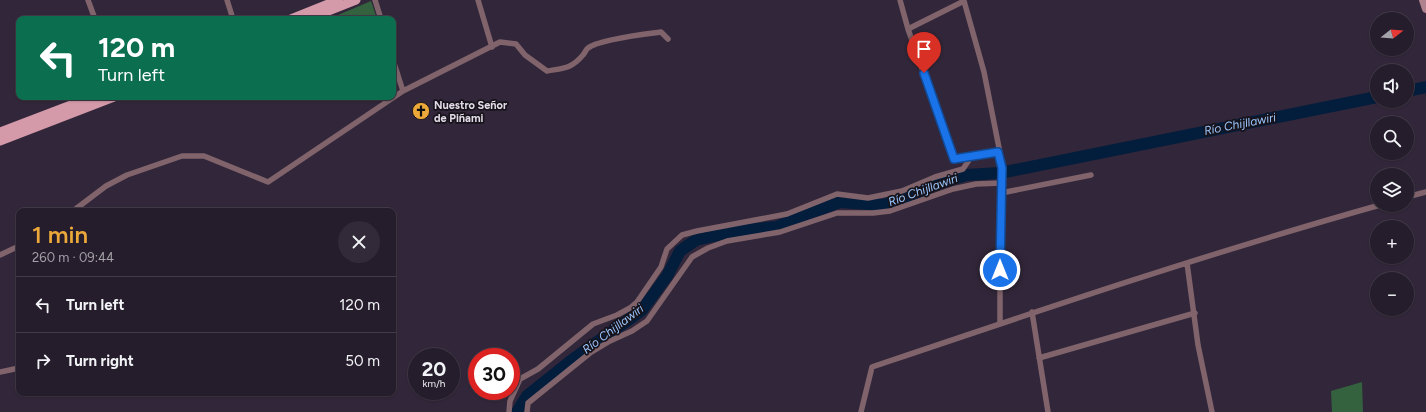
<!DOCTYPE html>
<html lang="en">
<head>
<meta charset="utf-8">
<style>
	body { margin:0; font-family:Figtree,sans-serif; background:#322a38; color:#f1f3f6; height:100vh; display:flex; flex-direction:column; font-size:15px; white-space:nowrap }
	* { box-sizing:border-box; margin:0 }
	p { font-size:13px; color:#a4a2a9 }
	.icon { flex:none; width:22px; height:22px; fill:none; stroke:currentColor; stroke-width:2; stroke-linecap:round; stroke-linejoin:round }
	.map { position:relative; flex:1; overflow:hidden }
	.side { position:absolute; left:16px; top:208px; width:380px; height:188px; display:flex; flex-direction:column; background:#261d2c; border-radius:8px; box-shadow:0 1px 3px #0004,0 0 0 1px #423b48 }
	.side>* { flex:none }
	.hud { position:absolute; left:16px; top:16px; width:380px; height:84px; border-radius:8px; box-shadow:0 1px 3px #0004,0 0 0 1px #423b48; background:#0b6e4f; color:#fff; overflow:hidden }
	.needle { width:26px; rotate:73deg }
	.buttons { position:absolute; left:1370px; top:12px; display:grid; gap:8px }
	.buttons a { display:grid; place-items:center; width:44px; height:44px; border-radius:50%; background:#261d2c; box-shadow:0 1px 3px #0004,0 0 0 1px #423b48; font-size:20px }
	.speed { position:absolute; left:408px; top:348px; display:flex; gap:8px; font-size:20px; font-weight:700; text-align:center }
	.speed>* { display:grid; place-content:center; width:52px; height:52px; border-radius:50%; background:#261d2c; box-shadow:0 1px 3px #0004,0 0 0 1px #423b48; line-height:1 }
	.speed small { font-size:10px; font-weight:400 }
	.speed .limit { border:6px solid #d22; background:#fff; color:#111 }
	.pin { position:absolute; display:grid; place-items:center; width:34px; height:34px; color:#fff; margin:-41px -17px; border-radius:50% 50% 50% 0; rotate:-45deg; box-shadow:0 0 4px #0007 }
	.pin .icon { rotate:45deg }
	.me { position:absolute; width:44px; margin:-22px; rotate:0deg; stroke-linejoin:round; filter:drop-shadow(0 0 3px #0008) }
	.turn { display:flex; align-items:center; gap:14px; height:84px; padding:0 16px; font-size:18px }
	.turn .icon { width:52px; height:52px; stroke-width:2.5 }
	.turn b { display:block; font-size:28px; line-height:34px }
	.round { display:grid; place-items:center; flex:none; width:42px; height:42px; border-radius:21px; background:#322a38 }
	.overview { display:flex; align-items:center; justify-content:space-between; height:68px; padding:0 16px }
	h1 { font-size:24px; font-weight:600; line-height:30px; color:#eca93a }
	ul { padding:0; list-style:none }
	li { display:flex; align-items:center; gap:12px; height:56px; padding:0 16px; border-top:1px solid #423b48 }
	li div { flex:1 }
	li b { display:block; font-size:15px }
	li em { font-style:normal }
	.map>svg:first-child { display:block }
</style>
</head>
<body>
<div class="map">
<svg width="1426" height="412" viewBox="0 0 1426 412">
	<rect width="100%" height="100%" fill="#32273a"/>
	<path fill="#34613e" d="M371,1L377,19H340L338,15Z
		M1362,382L1363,412H1332L1331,391Z"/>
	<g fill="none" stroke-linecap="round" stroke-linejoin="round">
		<path stroke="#031d3c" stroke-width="12" d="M1407,91L1426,87
			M517,412L527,396L572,360L642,310L667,276L680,251L696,240L736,231L776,227L840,202L883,205L912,196L934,185L966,175L1000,173L1377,97"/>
		<path stroke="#81646b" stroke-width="5.5" d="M88,0L95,19
			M227,0L233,19
			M375,0L381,19
			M478,0L492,47
			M900,0L908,29L954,159L998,152
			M908,29L964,1L984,72L1003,168L1000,243V324
			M393,60L403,91
			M1001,193L1091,175
			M1407,197L1426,192
			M73,211L106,186L127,175L182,156H204L268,182L403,91L500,42L516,44L525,55L547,71C564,68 571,69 583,55C585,53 586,49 588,48C600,39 645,34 661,32L668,39
			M0,255L19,246
			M1187,263L1198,345L1212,412
			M1032,312L1048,412
			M1039,358L1195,313
			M0,372L19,368
			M509,412L510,401L520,379L538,369L593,324L617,315L630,308L637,302L661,267L667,249L682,235L697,231L787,214L837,194L868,198L902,191L935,177L963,169L971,157
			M527,412L528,403L590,353L610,341L632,331L647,321L692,257L708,248L727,241L780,232L837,213H873L890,211L953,189L976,184L1002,183
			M861,412L872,367C1041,310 1209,253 1380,205"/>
		<path stroke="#b0828e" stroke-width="8" d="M1423,0L1426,9"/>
		<path stroke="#d49aa9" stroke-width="9" d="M291,19L338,0
			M308,19L356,0
			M0,132L92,97
			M0,141L114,97"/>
	</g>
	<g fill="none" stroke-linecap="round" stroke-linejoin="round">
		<defs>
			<path id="route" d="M924,73L954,159L998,152L1002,168L1000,270"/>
		</defs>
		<use href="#route" stroke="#114b97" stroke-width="10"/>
		<use href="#route" stroke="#1a73e8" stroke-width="7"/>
	</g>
	<defs>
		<symbol id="church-disc" viewBox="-11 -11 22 22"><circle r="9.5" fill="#eca93a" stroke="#17131b"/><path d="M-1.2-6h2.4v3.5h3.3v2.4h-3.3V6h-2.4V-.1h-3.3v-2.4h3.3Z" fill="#111"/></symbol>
	</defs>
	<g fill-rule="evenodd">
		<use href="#church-disc" x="411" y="101" width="20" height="20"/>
	</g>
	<g text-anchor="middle" stroke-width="3.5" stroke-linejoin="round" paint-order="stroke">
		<g font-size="11" font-weight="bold" fill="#e3dce8" stroke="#17131b" text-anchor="start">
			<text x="434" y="109">Nuestro Señor<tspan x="434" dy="13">de Piñami</tspan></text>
		</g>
		<g font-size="12" font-style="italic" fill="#9bc7ff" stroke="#17131b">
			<text transform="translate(1240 124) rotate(-11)" y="4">Río Chijllawiri</text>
			<text transform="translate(923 190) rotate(-20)" y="4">Río Chijllawiri</text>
			<text transform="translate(613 329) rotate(-37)" y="4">Río Chijllawiri</text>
		</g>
	</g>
</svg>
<div class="buttons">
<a><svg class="needle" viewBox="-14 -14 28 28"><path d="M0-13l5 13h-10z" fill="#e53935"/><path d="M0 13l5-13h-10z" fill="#a4a2a9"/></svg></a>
<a><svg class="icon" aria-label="sound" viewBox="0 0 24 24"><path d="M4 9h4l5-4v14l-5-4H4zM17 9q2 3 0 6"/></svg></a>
<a><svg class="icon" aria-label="search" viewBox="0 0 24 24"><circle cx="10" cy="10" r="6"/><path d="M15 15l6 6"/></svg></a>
<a><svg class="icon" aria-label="layers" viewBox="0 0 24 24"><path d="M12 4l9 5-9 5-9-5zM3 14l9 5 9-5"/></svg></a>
<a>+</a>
<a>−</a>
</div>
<div class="speed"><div>20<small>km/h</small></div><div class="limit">30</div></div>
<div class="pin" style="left:924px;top:73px;background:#d93025"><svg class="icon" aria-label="arrive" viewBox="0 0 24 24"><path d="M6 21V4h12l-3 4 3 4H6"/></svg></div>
<svg class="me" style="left:1000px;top:270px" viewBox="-20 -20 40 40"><circle r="17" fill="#1a73e8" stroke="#fff" stroke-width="3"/><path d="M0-11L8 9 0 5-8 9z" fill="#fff"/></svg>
<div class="hud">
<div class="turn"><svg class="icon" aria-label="left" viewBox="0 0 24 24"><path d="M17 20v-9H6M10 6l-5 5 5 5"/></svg><div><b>120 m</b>Turn left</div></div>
</div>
<section class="side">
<div class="overview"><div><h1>1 min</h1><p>260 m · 09:44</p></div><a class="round"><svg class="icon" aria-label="close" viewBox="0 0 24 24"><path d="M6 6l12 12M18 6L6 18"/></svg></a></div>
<ul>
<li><svg class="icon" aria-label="left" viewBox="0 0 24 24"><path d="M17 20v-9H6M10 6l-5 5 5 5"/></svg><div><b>Turn left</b></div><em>120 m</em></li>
<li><svg class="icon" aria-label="right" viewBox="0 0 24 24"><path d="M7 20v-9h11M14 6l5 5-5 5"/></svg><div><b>Turn right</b></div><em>50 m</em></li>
</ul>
</section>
</div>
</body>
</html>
